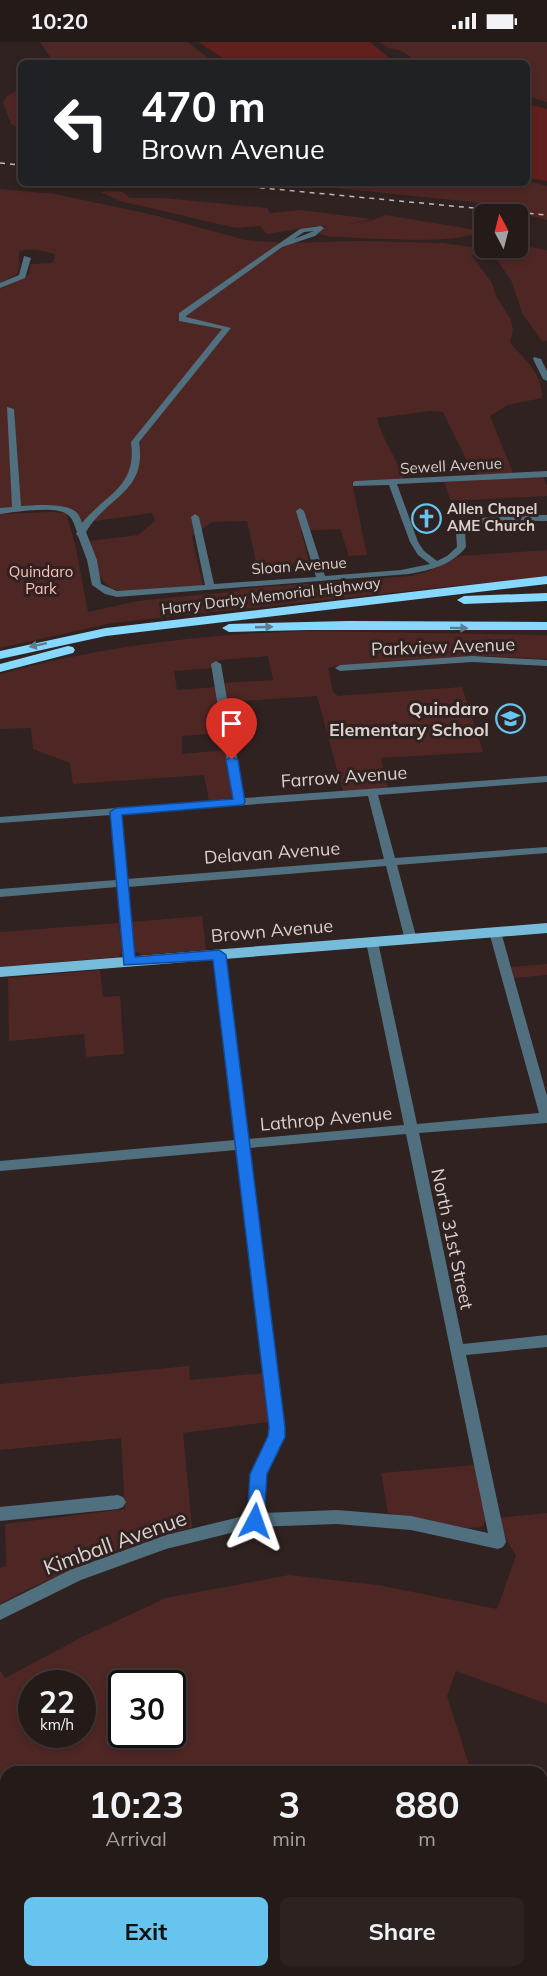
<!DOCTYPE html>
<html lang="en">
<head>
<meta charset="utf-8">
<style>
	body { margin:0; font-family:Mulish,sans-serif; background:#2c2321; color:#f1f3f6; height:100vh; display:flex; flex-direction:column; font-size:22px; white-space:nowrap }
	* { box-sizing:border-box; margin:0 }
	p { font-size:20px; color:#a3a1a2 }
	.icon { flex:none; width:33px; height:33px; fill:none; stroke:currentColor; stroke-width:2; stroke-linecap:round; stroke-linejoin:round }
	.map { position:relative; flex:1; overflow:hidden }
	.sheet { position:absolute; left:0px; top:1724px; width:548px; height:212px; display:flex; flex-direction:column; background:#241a18; border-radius:18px 18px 0 0; box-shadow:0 3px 9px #0003,0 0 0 2px #413837 }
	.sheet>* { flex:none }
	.top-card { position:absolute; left:18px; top:18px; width:512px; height:126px; border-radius:9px; box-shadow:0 3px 9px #0003,0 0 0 2px #413837; background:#202124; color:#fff; overflow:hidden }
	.needle { width:39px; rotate:353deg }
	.controls { position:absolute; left:474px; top:162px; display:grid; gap:12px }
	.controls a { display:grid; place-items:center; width:54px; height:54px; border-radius:9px; background:#241a18; box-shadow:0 3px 9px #0003,0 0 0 2px #413837; font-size:30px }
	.speed { position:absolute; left:18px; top:1628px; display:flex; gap:12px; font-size:30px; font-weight:700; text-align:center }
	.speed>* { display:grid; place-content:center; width:78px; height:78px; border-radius:50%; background:#241a18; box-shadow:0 3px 9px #0003,0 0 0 2px #413837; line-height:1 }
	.speed small { font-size:15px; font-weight:400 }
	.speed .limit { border:3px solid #111; border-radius:9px; background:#fff; color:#111 }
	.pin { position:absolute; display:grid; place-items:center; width:51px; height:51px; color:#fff; margin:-62px -26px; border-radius:50% 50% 50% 0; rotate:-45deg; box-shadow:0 0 6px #0007 }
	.pin .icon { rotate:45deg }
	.me { position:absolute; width:66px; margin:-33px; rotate:4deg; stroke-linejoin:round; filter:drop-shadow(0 0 4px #0008) }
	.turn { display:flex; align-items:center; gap:21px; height:126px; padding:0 24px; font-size:27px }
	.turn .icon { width:78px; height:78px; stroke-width:2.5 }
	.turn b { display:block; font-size:42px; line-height:51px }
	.eta { display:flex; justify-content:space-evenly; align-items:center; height:102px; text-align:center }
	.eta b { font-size:36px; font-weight:700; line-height:42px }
	.primary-button { display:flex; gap:12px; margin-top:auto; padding:12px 24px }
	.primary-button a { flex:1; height:69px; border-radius:9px; background:#66c4ef; color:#111; font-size:24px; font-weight:700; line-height:69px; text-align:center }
	.primary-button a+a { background:#2c2321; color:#f1f3f6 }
	.status { display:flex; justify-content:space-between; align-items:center; height:42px; padding:0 30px; background:#241a18; direction:ltr }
	.status svg { height:16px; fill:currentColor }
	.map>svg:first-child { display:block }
</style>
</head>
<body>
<div class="status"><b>10:20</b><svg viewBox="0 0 49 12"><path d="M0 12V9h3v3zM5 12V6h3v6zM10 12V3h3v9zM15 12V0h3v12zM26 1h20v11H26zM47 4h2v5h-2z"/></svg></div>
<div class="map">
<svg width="547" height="1934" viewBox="0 0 547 1934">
	<rect width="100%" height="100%" fill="#302220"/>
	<path fill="#4e2724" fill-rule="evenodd" d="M40,0H187L215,21H54Z
		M379,0H547V60L527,54L526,21H419L402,9L389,6Z
		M21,46V87L11,82L3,60L7,54Z
		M527,139L547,144V178L482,161L288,141Z
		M0,147L55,152L154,173L245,198L284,201L361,199L442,201L479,206L472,214L492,241L496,254L511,278L513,289L510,300C524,318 543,331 542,356L508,363L490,374L513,431L479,434L470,425L443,370L430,369L377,376C382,398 397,416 404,438L352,440L367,513L349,514L340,487L301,489L310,522L257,524L247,479L212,480L192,494L203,544L122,549C96,545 97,522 89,499L138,493L155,479L152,471L81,481L77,469C55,458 23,465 0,466V247L29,232L31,222L53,221L55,212C44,210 30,204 19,210V226L17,232L0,241Z
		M106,149L123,150L130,156H163L267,166L270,171L301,168L372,177L345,183L373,178L386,173L476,188L475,192C439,203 370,195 330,195L317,191V188L329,184H316L267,192L260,184L236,186L120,159L100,150Z
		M518,203L547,208V299H542L522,271L512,240L491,208L494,206H518Z
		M543,434L547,444V454L451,459L444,440Z
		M51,470L66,471L76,506L88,570L138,559L240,549L239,547L411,534L429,529L460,514L547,508V534L112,581L0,606V472Z
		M310,589L547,593V617L486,614L341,623L328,626L333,650L338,654L462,645L483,710L381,716L388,746L343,749L317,654L226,660L224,641L273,638L268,614L220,618L213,620L212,626L174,629L177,648L216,645L223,691L182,694V712L227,708L234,755L209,759L204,733L73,742L70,721L33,707L31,686L0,687V632C102,604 204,592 310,589Z
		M202,874L206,908L144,913L134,909L131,880Z
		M119,881L122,912L117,915L0,925V890Z
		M547,922V933L513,936L510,925Z
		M100,928L103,955L120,954L124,1012L86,1015L84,992L9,999L8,936Z
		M189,1324L190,1338L264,1331L268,1380L183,1391L192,1485L112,1510L26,1548L0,1562V1526L6,1524L5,1482L125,1467L121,1396L0,1408V1342Z
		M475,1423L487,1477L482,1485L468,1486L388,1471L381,1431Z
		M547,1471V1662L456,1629L447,1654L470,1726L468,1729L6,1730V1929H8V1934H0V1628L5,1636L82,1595L166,1556L289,1533L378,1543L497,1567L516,1514L503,1491L499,1476ZM32,1641H82V1692H32ZM122,1641H172V1692H122Z"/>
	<path fill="#611f1d" d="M198,0H370L389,16L410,21H230Z
		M526,62L547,67V139L527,135Z"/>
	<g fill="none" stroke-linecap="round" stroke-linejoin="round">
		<path fill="#51707f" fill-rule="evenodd" d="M321,184L324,186L315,194L282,205L186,274V275L231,286L139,400C147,451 107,454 86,490L97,518L101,542L117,549L205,543L191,475L195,472L199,475L214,542L316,535L296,469L300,466L304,469L325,534L401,528L430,522L418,513L410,500L389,443L353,444V440L356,439L547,429V435L397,442L418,500L424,509L437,519L447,514L457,505L456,489C474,469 521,474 547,473V479C524,479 483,475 465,490L466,505C452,523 431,528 409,532L117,555L105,552L92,543L87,518L78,494L76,492L77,490C75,485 73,476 68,473C57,463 15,470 0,472V466L12,465L7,365L14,367L21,464C34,463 70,460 78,472C80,475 81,478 82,481C107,451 137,445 131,400L222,287L179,279V271L300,187ZM314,189L294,197L304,190Z
			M24,214L31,216L25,236L0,246V241L19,233Z
			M534,315L541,317L547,329V339L543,337L533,317Z
			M472,614L547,618V624L472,620L340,629L335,626L340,623Z
			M216,619L221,622L244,756L547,734V740L378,753L395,816L547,805V811L397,823L417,898L411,902L405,898L386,824L128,845L135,920L129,924L123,920L117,845L0,855V847L116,838L111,773L0,781V775L233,757L211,622ZM368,754L384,817L127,837L122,772Z
			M495,886L501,890L547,1054V1081L419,1091L463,1302L547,1293V1305L466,1313L506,1500L503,1505L498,1507L411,1488L337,1482L255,1485L166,1507L81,1538L0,1578V1563L70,1528L166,1493L248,1473L250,1432L270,1395V1385L236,1108L0,1129V1119L235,1098L213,913L219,909L225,913L248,1097L404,1083L366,900L372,896L378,900L417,1082L539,1071L489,890ZM406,1092L488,1491L411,1474L337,1468L263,1471L265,1432L284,1395V1385L249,1106Z
			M118,1453L123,1455L126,1460L123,1465L118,1467L0,1479V1465Z
			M542,1817H547V1835H542Z
			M201,1929H219V1934H201Z"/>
		<path fill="#77bbda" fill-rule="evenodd" d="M547,881V891L0,935V925Z"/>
		<path fill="#86d8ff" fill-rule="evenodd" d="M547,534V542L106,594L0,617V609L106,586Z
			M547,551V559L464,562L457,558L464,554Z
			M348,579L547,580V588H308L229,590L222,586L229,582Z
			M68,604L73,605L75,608L73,611L0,630V622Z"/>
		<path stroke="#c3b9b7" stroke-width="1.5" stroke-dasharray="5 5" stroke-linecap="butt" d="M0,121L21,123
			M210,141L547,173"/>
	</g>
	<defs><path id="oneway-solid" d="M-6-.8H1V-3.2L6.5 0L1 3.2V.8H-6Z" transform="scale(1.5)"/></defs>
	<g fill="#5b7d90">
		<use href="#oneway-solid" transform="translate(264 585) rotate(-2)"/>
		<use href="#oneway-solid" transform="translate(459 586) rotate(1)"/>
		<use href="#oneway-solid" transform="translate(38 603) rotate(168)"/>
	</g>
	<path fill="#1a73e8" stroke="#114b97" stroke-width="1.5" d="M232,715L238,718L245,760L243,763L122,773L135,915L219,908L226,913L285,1385V1395L267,1432L264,1479L262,1484L255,1486L249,1484L247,1479L250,1432L268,1394L269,1385L213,918L124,923L110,770L116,766L233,757L226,718Z"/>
	<defs>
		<symbol id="church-ring" viewBox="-11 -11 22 22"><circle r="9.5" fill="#302220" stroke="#66c4ef" stroke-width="1.5"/><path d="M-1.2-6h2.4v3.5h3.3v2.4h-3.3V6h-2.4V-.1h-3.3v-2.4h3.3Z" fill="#66c4ef"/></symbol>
		<symbol id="school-ring" viewBox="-11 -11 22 22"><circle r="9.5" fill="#302220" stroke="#66c4ef" stroke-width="1.5"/><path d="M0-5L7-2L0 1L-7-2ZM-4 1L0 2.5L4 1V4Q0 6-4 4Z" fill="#66c4ef"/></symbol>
	</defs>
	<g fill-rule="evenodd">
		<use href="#church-ring" x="410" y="460" width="33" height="33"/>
		<use href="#school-ring" x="494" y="660" width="33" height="33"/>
	</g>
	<g text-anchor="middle" stroke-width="6" stroke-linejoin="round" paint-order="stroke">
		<g font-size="15" fill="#dad0ce" stroke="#302220">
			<text transform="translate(451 424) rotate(-3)" y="5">Sewell Avenue</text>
			<text transform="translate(299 524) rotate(-4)" y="5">Sloan Avenue</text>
			<text transform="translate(271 554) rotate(-7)" y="5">Harry Darby Memorial Highway</text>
		</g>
		<g font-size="15" font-weight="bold" fill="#dad0ce" stroke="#302220" text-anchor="start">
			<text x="447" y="472">Allen Chapel<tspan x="447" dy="17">AME Church</tspan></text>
		</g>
		<g font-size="15" fill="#febdb7" stroke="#302220">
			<text x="41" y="535">Quindaro<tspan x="41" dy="17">Park</tspan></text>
		</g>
		<g font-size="18" fill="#dad0ce" stroke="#302220">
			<text transform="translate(443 605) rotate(-2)" y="6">Parkview Avenue</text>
			<text transform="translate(344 735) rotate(-4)" y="6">Farrow Avenue</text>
			<text transform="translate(272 811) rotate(-4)" y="6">Delavan Avenue</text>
			<text transform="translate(272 889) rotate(-5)" y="6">Brown Avenue</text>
			<text transform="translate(326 1077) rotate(-5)" y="6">Lathrop Avenue</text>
			<text transform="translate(452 1197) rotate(78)" y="6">North 31st Street</text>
		</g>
		<g font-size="18" font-weight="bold" fill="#dad0ce" stroke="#302220" text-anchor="end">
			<text x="489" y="673">Quindaro<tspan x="489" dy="21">Elementary School</tspan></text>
		</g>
		<g font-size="21" fill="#dad0ce" stroke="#302220">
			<text transform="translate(115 1501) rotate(-20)" y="7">Kimball Avenue</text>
		</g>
	</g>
</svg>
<div class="controls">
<a><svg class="needle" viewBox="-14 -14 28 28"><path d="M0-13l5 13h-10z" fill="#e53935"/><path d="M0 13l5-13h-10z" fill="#a3a1a2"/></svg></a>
</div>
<div class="speed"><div>22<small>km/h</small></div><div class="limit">30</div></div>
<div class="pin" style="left:232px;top:718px;background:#d93025"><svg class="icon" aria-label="arrive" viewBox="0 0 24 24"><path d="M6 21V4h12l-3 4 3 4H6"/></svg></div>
<svg class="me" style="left:255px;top:1479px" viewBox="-20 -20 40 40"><path d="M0-17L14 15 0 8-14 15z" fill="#1a73e8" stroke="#fff" stroke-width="4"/></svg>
<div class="top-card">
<div class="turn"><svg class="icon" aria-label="left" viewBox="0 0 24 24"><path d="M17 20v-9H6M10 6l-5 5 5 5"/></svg><div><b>470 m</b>Brown Avenue</div></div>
</div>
<section class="sheet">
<div class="eta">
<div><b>10:23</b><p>Arrival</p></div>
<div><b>3</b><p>min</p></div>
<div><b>880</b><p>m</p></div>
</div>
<div class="primary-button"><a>Exit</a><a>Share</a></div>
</section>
</div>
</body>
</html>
